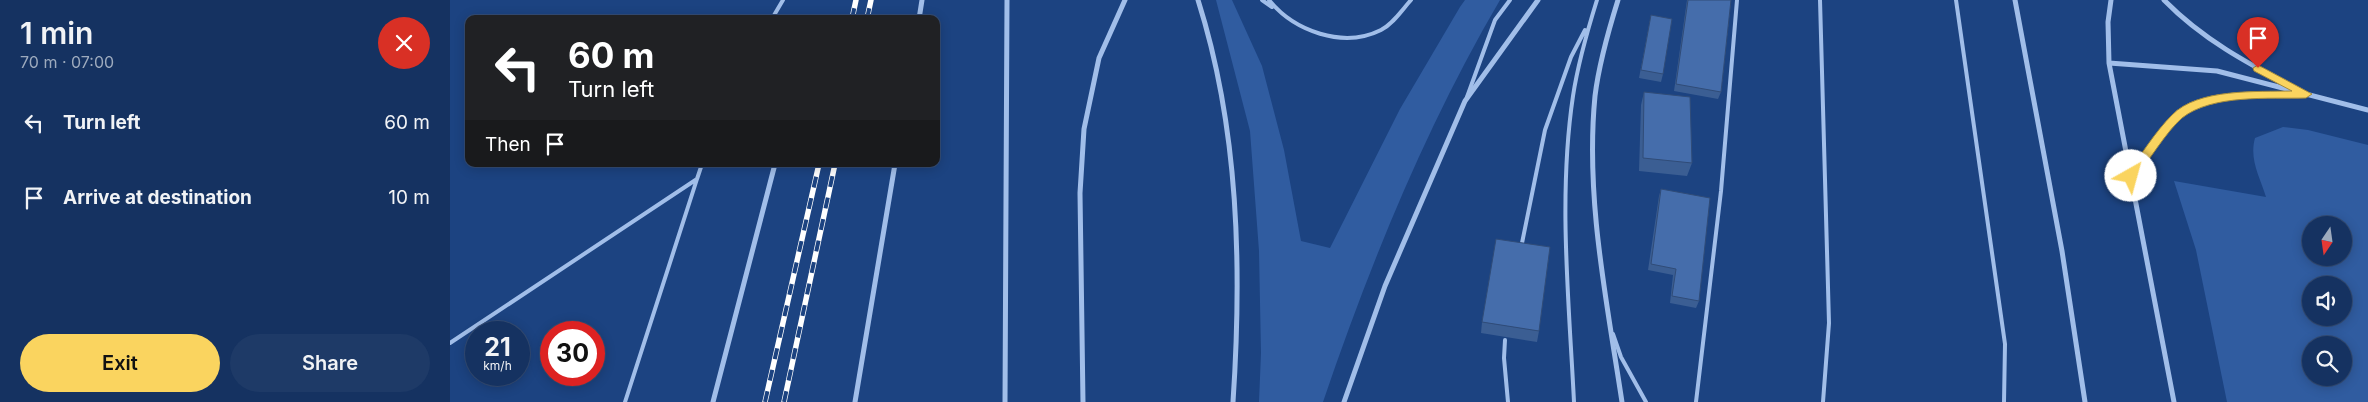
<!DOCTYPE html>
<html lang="en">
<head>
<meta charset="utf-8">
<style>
	body { margin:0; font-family:Inter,sans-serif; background:#1e3a67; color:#f1f3f6; height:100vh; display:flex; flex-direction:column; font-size:19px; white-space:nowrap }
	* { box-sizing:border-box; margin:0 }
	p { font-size:16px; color:#9daabd }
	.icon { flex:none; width:28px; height:28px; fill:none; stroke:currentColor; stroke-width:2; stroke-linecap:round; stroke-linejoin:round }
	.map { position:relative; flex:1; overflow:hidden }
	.panel { display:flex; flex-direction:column; background:#153261; width:450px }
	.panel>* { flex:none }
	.guide { position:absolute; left:15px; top:15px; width:475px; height:152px; border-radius:10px; box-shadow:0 2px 12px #0003,0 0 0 1px #344d76; background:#202124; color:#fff; overflow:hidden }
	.needle { width:32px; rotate:193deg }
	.tools { position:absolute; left:1852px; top:216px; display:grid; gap:10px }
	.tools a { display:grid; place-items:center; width:50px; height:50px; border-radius:50%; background:#153261; box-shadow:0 2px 12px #0003,0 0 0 1px #344d76; font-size:25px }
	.speed { position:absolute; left:15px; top:321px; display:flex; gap:10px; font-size:25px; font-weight:700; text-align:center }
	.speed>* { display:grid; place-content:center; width:65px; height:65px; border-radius:50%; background:#153261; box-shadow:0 2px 12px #0003,0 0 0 1px #344d76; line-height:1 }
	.speed small { font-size:12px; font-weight:400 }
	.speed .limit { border:8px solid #d22; background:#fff; color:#111 }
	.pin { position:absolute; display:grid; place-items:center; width:42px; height:42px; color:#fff; margin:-51px -21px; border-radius:50% 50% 50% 0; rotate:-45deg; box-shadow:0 0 5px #0007 }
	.pin .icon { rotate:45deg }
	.me { position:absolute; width:55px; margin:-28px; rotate:38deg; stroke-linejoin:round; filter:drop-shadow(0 0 4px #0008) }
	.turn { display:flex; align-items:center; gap:18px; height:105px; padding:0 20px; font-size:22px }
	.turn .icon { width:65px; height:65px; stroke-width:2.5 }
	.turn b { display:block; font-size:35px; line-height:42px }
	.then { display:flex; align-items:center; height:48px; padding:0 20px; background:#0003; gap:10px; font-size:19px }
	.round { display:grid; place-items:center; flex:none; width:52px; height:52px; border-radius:26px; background:#1e3a67 }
	.headline { display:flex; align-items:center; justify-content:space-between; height:85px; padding:0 20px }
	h1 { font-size:30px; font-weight:600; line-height:38px }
	.button { display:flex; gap:10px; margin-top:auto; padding:10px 20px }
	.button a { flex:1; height:58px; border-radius:30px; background:#fad45f; color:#111; font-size:20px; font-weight:600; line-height:58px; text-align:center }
	.button a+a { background:#1e3a67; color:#f1f3f6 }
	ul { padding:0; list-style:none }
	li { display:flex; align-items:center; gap:15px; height:75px; padding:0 20px }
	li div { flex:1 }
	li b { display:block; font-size:19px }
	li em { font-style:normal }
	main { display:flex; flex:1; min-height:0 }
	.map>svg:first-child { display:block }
</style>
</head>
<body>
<main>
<section class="panel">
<div class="headline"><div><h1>1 min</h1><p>70 m · 07:00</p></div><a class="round" style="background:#d93025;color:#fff"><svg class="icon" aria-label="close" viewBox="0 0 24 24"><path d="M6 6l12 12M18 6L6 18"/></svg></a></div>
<ul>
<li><svg class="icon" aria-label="left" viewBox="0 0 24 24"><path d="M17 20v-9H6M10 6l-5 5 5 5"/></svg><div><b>Turn left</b></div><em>60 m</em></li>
<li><svg class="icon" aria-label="arrive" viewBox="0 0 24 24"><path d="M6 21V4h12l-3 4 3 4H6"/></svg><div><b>Arrive at destination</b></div><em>10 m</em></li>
</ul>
<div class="button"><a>Exit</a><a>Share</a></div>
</section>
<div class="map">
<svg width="1918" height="402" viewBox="0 0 1918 402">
	<rect width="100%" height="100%" fill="#1c4381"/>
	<path fill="#305ca0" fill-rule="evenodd" d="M766,0H782L812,66L834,150L851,241L880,248L950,109L1010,7L1015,0H1050C976,126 920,264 873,402H809L811,353L809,251L800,131Z
		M1833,127L1858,130L1918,145V402H1777L1746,250L1724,181L1816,197C1810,177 1799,160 1805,138ZM1861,225H1894V258H1861ZM1861,285H1894V318H1861ZM1861,345H1894V378H1861Z"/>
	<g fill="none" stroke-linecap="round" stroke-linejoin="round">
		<path stroke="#a1bee9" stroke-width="4" d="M812,0L822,7
			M819,0C844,31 893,49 931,30C943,24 952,10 961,0
			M1370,0L1379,323L1373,402
			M1506,0L1555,344L1554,402
			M325,19L323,17L333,0
			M1017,97L1045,20L1060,0
			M247,179L252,164
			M1071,248L1095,130L1121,57L1135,30
			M1163,334L1171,357L1196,402
			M1055,340L1054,358L1058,402
			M0,343L247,179L175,402
			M1124,402C1119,301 1108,196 1123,96C1128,63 1137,32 1147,0
			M1246,402L1271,191L1287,0"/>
		<path stroke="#a1bee9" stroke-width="5" d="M748,0C789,129 792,268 783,402
			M1168,0C1158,32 1149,63 1145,96C1135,198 1157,302 1172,402
			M1565,0L1612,251L1635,402
			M1661,0L1658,22L1659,63L1724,402
			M1714,0C1752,39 1797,63 1845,88
			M469,19L472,0
			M1659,63L1767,71L1918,110
			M1681,176C1696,156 1709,131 1728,116C1762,89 1811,95 1851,94
			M263,402L325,164
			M405,402L445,164
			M555,402L557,0
			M633,402L630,193L634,129L649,58L675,0
			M894,402L935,286L1015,101L1088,0"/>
		<defs>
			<path id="rail" d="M402,19L406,0
				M417,19L421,0
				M315,402L369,164
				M334,402L385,164"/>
		</defs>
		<use href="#rail" stroke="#fff" stroke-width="5.5"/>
		<use href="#rail" stroke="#1c4381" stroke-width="4" stroke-dasharray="11" stroke-linecap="butt"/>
	</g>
	<path fill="#3b5e93" d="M1237,0H1281L1271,92L1268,99L1224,91Z
		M1201,15L1213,74L1211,82L1189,78Z
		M1194,92L1242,163L1237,176L1189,171L1191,105Z
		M1211,189L1249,301L1246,308L1220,303L1223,275L1198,270L1209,196Z
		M1032,322L1089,331L1087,342L1031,333Z"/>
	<path fill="#456dab" stroke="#304c78" d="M1238,0H1281L1271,92L1226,84Z
		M1201,15L1222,19L1213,74L1191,70Z
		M1194,92L1240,97L1242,163L1193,158Z
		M1211,189L1260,198L1249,301L1222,296L1226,269L1201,264Z
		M1046,239L1100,247L1089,331L1032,322Z"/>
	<path fill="#fad45f" stroke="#a28a3e" d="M1808,65L1862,94L1856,98C1820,99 1762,94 1732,118C1716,132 1698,162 1685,179H1677V173C1692,154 1705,132 1722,115C1748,88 1807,92 1842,91L1804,71L1803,68Z"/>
</svg>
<div class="tools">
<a><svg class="needle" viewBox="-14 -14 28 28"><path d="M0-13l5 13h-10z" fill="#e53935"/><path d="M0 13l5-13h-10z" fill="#9daabd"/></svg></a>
<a><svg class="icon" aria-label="sound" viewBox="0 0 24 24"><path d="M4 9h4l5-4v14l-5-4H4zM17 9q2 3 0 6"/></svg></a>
<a><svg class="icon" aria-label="search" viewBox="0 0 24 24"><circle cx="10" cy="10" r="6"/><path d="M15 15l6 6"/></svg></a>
</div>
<div class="speed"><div>21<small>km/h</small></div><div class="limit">30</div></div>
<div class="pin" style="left:1808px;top:68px;background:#d93025"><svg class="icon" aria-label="arrive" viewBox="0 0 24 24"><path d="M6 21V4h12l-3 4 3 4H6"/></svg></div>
<svg class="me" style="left:1681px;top:176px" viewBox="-20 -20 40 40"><circle r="19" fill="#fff"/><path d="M0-13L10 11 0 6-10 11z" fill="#fad45f"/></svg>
<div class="guide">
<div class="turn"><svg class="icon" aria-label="left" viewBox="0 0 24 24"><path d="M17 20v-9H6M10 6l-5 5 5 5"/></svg><div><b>60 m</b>Turn left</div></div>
<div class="then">Then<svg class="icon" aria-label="arrive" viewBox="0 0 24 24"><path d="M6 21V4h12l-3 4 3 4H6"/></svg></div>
</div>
</div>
</main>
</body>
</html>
